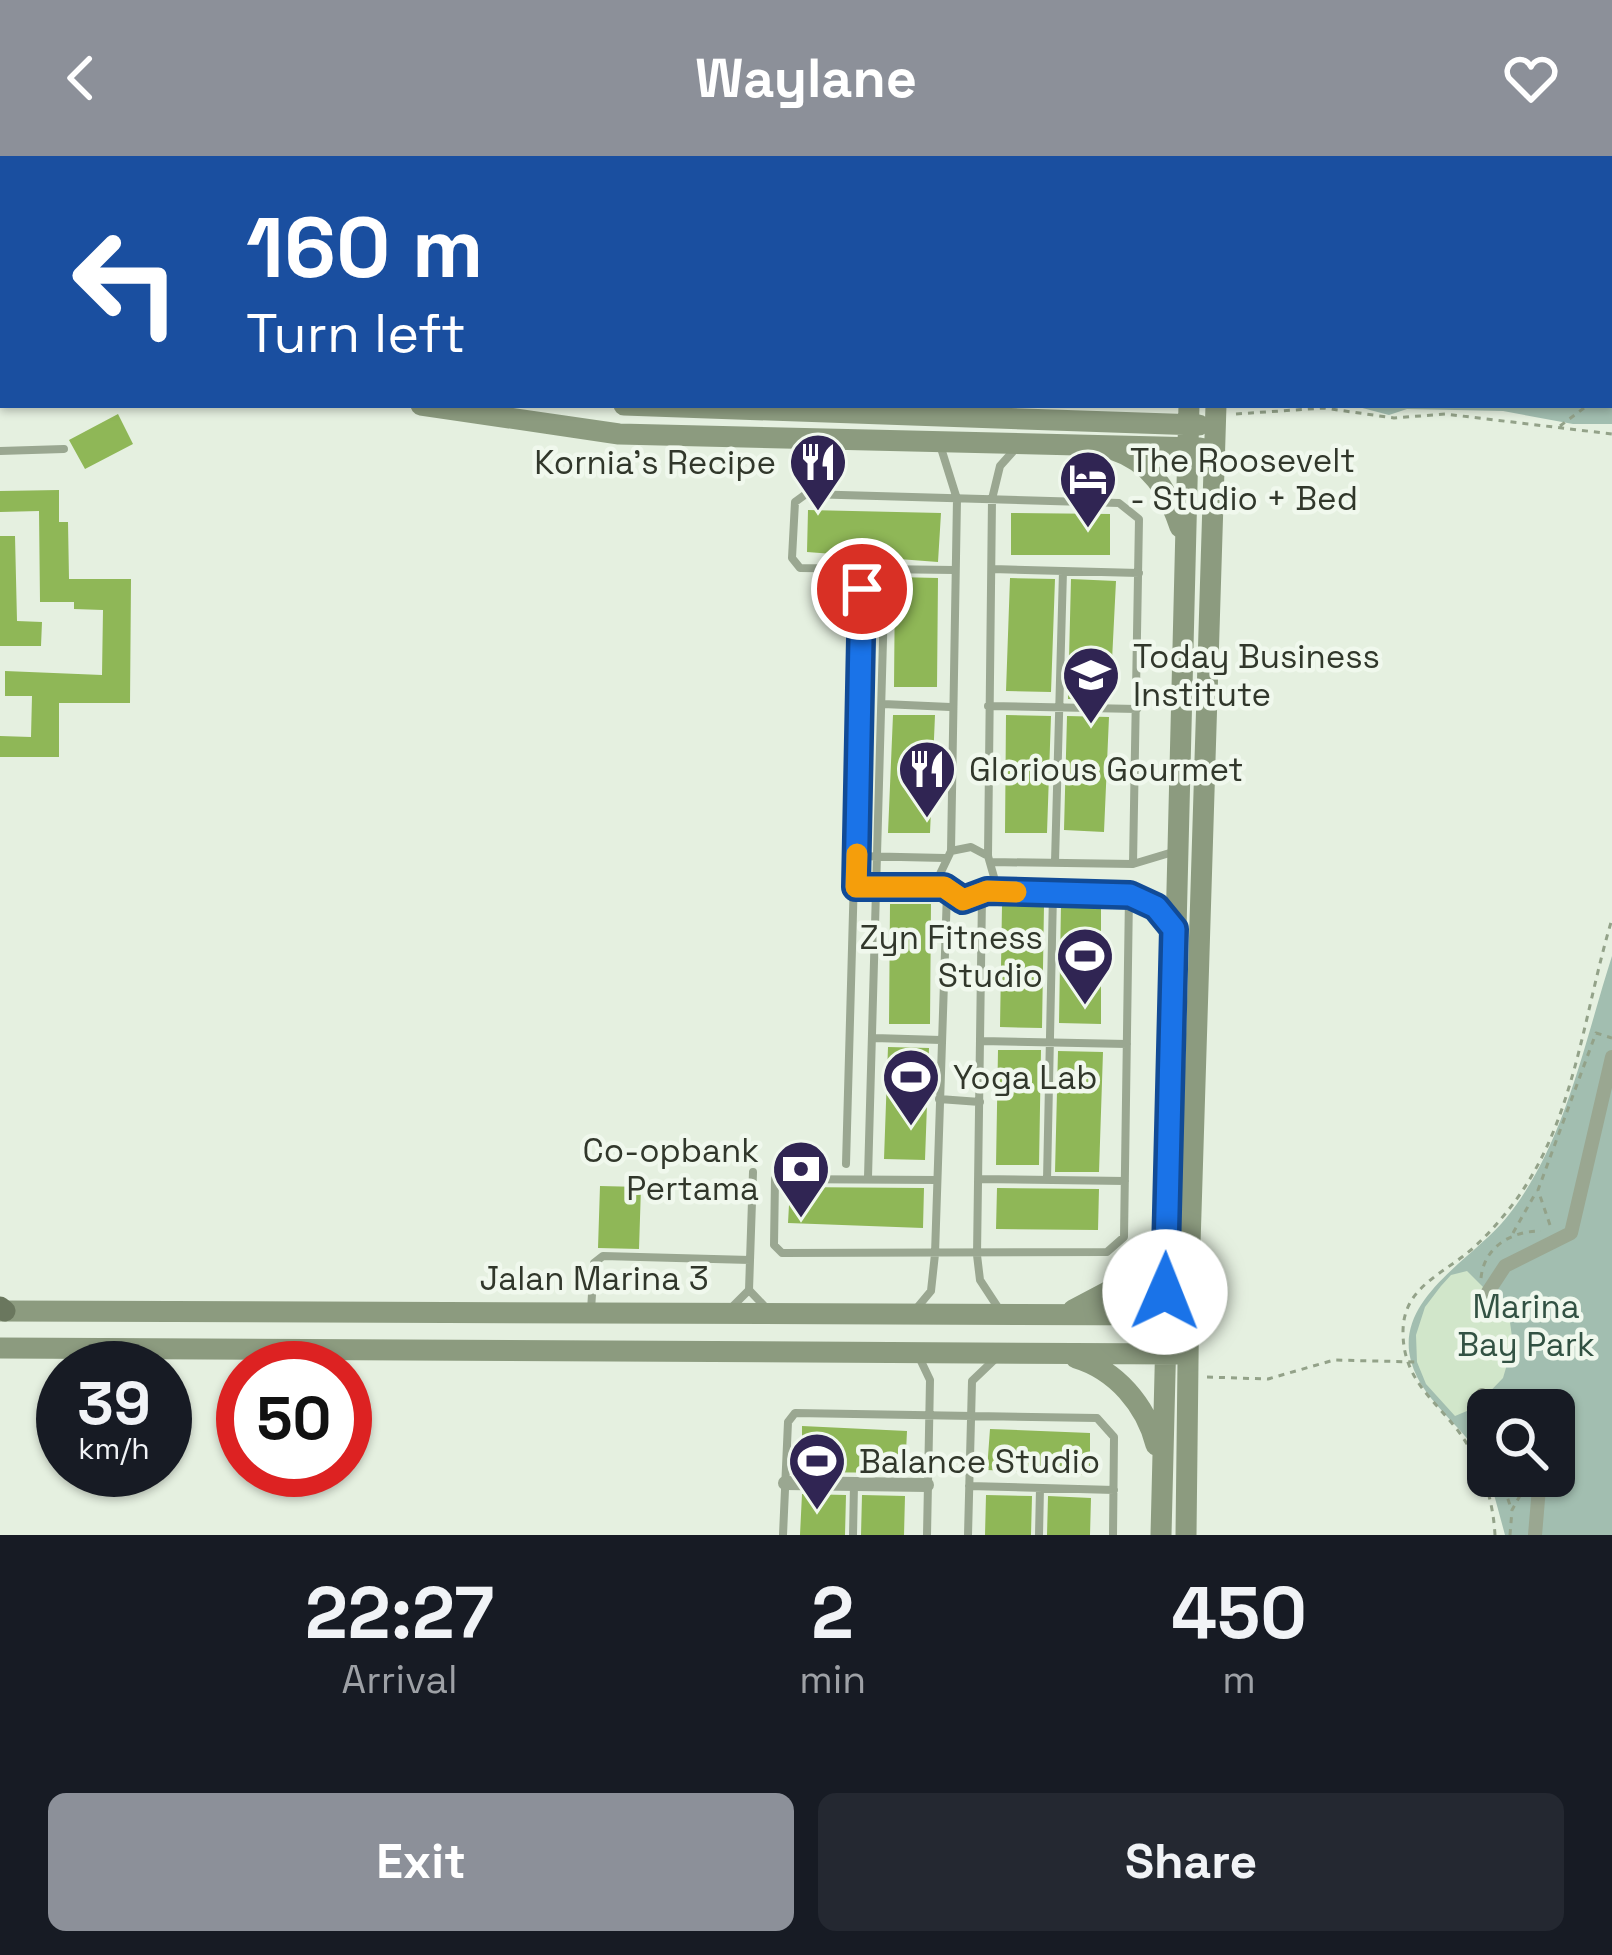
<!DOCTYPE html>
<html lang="en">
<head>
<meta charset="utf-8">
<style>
	body { margin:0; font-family:"Space Grotesk",sans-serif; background:#242831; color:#f1f3f6; height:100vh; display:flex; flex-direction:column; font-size:45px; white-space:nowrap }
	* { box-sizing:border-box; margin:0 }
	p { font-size:39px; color:#9ea1a6 }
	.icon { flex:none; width:66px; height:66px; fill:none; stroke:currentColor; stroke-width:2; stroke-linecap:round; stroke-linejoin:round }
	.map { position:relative; height:1379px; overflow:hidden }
	.drawer { display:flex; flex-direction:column; background:#171b24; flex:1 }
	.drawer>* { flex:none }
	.top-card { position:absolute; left:0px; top:0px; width:1614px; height:252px; box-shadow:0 3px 9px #0004; background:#1a4fa0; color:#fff; overflow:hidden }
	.tools { position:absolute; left:1467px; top:1233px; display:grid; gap:24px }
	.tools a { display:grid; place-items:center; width:108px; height:108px; border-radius:18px; background:#171b24; box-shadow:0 3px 9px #0004; font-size:60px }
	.speed { position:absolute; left:36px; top:1185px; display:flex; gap:24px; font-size:60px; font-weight:700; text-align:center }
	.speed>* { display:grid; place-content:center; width:156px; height:156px; border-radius:50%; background:#171b24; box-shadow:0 3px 9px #0004; line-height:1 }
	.speed small { font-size:30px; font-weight:400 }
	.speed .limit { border:18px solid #d22; background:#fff; color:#111 }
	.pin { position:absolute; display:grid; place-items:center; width:102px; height:102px; color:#fff; margin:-51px; border:6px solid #fff; border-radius:50%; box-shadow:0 3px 12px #0007 }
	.me { position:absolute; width:132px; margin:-66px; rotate:1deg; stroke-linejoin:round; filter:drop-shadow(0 0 9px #0008) }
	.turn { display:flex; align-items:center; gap:42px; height:252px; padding:0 48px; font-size:54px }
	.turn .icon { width:156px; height:156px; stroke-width:2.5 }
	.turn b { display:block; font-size:84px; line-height:102px }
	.eta { display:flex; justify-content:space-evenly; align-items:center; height:204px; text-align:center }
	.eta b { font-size:72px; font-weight:700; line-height:84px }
	.primary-button { display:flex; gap:24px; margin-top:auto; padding:24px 48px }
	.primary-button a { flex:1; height:138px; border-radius:18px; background:#8c9099; color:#fff; font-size:48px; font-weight:700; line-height:138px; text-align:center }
	.primary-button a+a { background:#242831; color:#f1f3f6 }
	header { display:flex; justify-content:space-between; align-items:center; height:156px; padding:0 48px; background:#8c9099; color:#fff; font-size:54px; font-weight:700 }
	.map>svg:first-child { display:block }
</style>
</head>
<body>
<header><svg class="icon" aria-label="back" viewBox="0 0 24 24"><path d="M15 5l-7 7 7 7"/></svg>Waylane<svg class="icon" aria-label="heart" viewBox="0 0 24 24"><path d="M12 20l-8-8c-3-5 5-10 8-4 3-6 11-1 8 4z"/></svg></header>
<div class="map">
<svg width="1612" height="1379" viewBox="0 0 1612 1379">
	<rect width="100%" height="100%" fill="#e5f0e0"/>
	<path fill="#a2beb0" d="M1274,0H1612V268H1573L1503,255L1407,253L1389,259L1351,249H1312H1611V3H1268Z
		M1612,800V1379H1505L1489,1320H1554V1254H1488V1317C1472,1273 1423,1250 1411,1205C1394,1142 1474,1103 1507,1061C1565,989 1584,887 1612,800Z"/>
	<path fill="#d1e6ca" d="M1467,1115L1492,1140L1500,1137L1508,1152L1513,1188L1503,1222L1474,1252L1455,1260L1426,1228L1417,1206L1416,1179L1425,1151L1441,1130L1451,1119Z"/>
	<path fill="#8fb757" d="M118,258L133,288L85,313L69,284Z
		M59,334V366H68L69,423H131L130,547H59V601H0V580L31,581L32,540H5V515L102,519L103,454L74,453V446H40L39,355L0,356V335Z
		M808,354L941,357L938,406L807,396Z
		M1011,357L1110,358V399H1011Z
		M0,380H15L17,465L42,466L41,490H0Z
		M895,421L938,422L937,531H894Z
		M1010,422L1055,423L1051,536L1006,535Z
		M1071,423L1116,425L1110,544L1068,543Z
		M893,559H935L930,677H888Z
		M1006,559L1051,560L1047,677H1005Z
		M1067,560L1109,561L1104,676L1064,674Z
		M890,748H931L930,868H889Z
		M1061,748L1101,749V868L1059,867Z
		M1002,750H1044L1042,872L1000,871Z
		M888,891L929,892L925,1004L884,1003Z
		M998,894H1041L1039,1009H996Z
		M1058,895L1103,896L1099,1016H1055Z
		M600,1030L641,1031L639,1093L598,1092Z
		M790,1031L924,1032L923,1072L788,1067Z
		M997,1032L1099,1033L1098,1074L996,1073Z
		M802,1270L907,1275L905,1317L802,1316Z
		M990,1273L1090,1277V1319L987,1314Z
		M802,1338L846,1339L845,1379H800Z
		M862,1339L905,1340L904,1379H861Z
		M986,1339L1032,1340L1031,1379H985Z
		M1048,1340L1091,1342L1090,1379H1047Z"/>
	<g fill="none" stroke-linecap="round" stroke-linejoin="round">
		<path stroke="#93a289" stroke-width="3" stroke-dasharray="6 6" stroke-linecap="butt" d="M1355,0V3
			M1451,0L1452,3
			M1557,0V3
			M1611,26H1612
			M1611,67H1612
			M1611,123L1612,122
			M1611,163H1612
			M1611,181L1612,182
			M1611,232H1612
			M1236,258L1324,252L1394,262L1445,258L1612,278
			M1560,270L1588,249
			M1550,1069L1538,1034L1596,877L1612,882
			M1513,1077L1535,1038
			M1481,1122C1484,1091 1511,1075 1541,1075
			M1207,1221L1268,1223L1334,1204L1417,1206
			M1469,1256L1488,1295
			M1500,1320L1511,1352
			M1495,1379C1493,1342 1481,1306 1459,1276C1433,1242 1403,1223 1403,1176C1403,1136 1434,1122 1462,1101C1481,1087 1499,1066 1513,1048C1575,966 1583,859 1612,763
			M1510,1379L1512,1354L1522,1336"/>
		<path stroke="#9aa791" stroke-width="8" d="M941,292L957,343L951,695
			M0,295L64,293
			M992,413L1139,417
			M954,414L800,412L792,402L795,346L806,338L1119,347L1139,363L1133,708
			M883,548L950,551
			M988,550L1137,553
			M856,700L945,702
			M988,700L971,691L951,695L940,718L947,736L963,744L976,743L994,721L988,700L992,343L1000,310L1017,291
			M991,706L1133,708L1173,696
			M1055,706L1063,415
			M856,731H943
			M987,735C1044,737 1130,721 1170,767
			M982,740L977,1099L980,1124L999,1153
			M874,882L941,884
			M981,885L1127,888
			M939,943L980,946
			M846,1008L862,433
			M868,1021L885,412
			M978,1023L1125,1025
			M937,1024L775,1023L774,1089L782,1097L1107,1096L1124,1081L1129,739
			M1047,1024L1053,737
			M749,1134L769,1155
			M916,1153L931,1135L935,1098L947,736
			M591,1154L594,1107L603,1100L750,1104
			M729,1154L749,1134L753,1016
			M920,1203L930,1224L927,1379
			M969,1330L1114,1334
			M783,1379L788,1266L795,1257L1097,1262L1114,1281L1113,1379
			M853,1379L854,1328
			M968,1379L972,1225L994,1204
			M1039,1379L1040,1332"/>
		<path stroke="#9aa791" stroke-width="14" d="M1488,1136L1505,1110L1571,1077L1612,901
			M1482,1239L1491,1254
			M785,1327L927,1329
			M1535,1379L1540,1320"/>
		<path stroke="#8c9b7f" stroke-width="21" d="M1114,0L1116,3
			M1147,0L1149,3
			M1203,3L1209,0
			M0,181H3
			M0,206H3
			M421,249L619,278L1200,292
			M624,249L1199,269
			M1114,294C1151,306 1168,335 1180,371
			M1073,1154L1128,1125L1165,1075
			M0,1155L1188,1159
			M0,1192L1188,1198
			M1076,1202C1116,1214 1146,1249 1156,1289
			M1161,1379L1189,249
			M1186,1379L1189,1121L1216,249"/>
		<path stroke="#6a775e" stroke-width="21" d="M0,168L3,169
			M0,221L3,220
			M0,1151L5,1155"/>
	</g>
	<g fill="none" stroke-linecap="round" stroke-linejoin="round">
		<defs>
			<path id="route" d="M862,433L856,731H944L963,744L987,735L1130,739L1156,751L1174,773L1165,1136"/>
		</defs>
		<use href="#route" stroke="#114b97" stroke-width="30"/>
		<use href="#route" stroke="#1a73e8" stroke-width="21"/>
		<path stroke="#f59e0b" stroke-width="21" d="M857,698L856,731H944L963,744L987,735L1016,736"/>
	</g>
	<defs>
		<symbol id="restaurant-pin" viewBox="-11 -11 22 30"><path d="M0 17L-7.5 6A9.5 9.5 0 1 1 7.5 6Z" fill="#302553" stroke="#f0f8ed"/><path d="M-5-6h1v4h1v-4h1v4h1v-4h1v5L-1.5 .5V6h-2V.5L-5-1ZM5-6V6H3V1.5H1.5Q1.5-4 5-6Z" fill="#fff"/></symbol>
		<symbol id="hotel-pin" viewBox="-11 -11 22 30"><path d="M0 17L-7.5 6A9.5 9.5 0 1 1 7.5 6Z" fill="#302553" stroke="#f0f8ed"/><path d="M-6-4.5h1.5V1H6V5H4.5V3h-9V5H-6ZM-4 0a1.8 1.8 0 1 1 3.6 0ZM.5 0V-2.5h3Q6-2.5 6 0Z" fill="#fff"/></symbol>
		<symbol id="university-pin" viewBox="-11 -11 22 30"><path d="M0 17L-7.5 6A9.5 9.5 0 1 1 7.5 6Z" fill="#302553" stroke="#f0f8ed"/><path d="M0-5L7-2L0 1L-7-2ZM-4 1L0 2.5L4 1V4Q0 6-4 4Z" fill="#fff"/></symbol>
		<symbol id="stadium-pin" viewBox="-11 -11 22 30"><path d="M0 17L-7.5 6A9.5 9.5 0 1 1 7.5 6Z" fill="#302553" stroke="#f0f8ed"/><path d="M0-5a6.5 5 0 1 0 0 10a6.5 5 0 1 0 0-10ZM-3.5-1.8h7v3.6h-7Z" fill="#fff"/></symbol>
		<symbol id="bank-pin" viewBox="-11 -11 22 30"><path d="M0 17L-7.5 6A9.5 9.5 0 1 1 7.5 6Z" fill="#302553" stroke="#f0f8ed"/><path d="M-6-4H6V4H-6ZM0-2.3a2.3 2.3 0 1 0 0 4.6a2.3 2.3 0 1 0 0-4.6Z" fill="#fff"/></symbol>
	</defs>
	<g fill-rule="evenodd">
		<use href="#restaurant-pin" x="785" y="273" width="66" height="90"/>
		<use href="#hotel-pin" x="1055" y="290" width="66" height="90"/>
		<use href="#university-pin" x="1058" y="486" width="66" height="90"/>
		<use href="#restaurant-pin" x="894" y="580" width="66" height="90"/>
		<use href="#stadium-pin" x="1052" y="767" width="66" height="90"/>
		<use href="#stadium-pin" x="878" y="888" width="66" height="90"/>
		<use href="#bank-pin" x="768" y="980" width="66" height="90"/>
		<use href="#stadium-pin" x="784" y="1272" width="66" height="90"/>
	</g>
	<g text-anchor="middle" stroke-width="9" stroke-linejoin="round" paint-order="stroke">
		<g font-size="33" fill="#31372b" stroke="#f0f8ed" text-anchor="start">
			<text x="1130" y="316">The Roosevelt<tspan x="1130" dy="38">- Studio + Bed</tspan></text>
			<text x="776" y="318" text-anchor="end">Kornia's Recipe</text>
			<text x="1133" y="512">Today Business<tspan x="1133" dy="38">Institute</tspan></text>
			<text x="969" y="625">Glorious Gourmet</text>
			<text x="1043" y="793" text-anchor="end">Zyn Fitness<tspan x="1043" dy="38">Studio</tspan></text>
			<text x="953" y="933">Yoga Lab</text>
			<text x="759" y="1006" text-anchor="end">Co-opbank<tspan x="759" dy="38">Pertama</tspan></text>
			<text x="859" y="1317">Balance Studio</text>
		</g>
		<g font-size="33" fill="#31372b" stroke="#f0f8ed">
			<text x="594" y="1134">Jalan Marina 3</text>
		</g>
		<g font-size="33" fill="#325243" stroke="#f0f8ed">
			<text x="1526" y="1162">Marina<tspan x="1526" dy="38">Bay Park</tspan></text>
		</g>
	</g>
</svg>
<div class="tools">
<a><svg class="icon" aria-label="search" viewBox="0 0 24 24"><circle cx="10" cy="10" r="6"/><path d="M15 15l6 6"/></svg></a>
</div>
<div class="speed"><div>39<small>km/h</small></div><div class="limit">50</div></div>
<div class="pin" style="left:862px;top:433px;background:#d93025"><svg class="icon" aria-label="arrive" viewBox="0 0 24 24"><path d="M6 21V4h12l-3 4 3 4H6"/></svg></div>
<svg class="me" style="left:1165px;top:1136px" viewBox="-20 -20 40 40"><circle r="19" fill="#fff"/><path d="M0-13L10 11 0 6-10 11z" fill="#1a73e8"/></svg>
<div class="top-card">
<div class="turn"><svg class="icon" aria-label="left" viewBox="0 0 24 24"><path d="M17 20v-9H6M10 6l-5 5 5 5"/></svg><div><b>160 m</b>Turn left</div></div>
</div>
</div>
<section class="drawer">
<div class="eta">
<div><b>22:27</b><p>Arrival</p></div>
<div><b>2</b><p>min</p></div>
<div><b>450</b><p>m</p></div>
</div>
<div class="primary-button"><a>Exit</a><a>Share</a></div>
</section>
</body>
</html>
